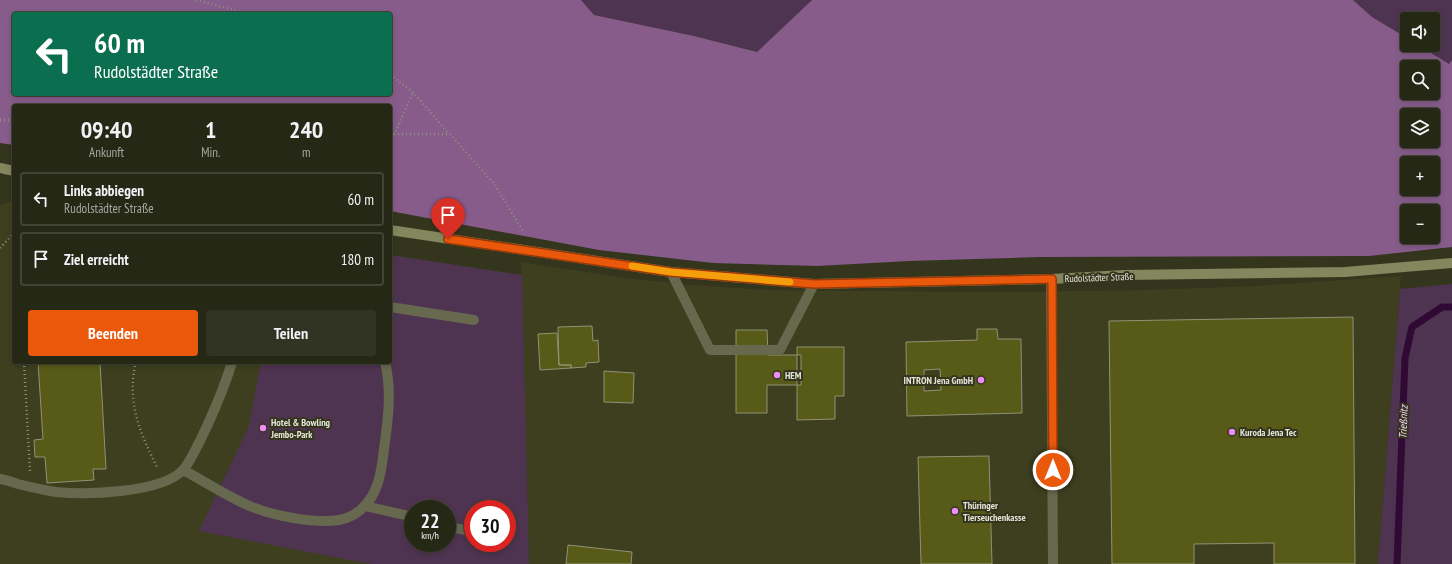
<!DOCTYPE html>
<html lang="de">
<head>
<meta charset="utf-8">
<style>
	body { margin:0; font-family:"PT Sans Narrow",sans-serif; background:#323423; color:#f1f3f6; height:100vh; display:flex; flex-direction:column; font-size:15px; white-space:nowrap }
	* { box-sizing:border-box; margin:0 }
	p { font-size:13px; color:#a4a6a1 }
	.icon { flex:none; width:22px; height:22px; fill:none; stroke:currentColor; stroke-width:2; stroke-linecap:round; stroke-linejoin:round }
	.map { position:relative; flex:1; overflow:hidden }
	.details { position:absolute; left:12px; top:104px; width:380px; height:260px; display:flex; flex-direction:column; background:#262816; border-radius:4px; box-shadow:0 2px 6px #0003,0 0 0 1px #424435 }
	.details>* { flex:none }
	.guide { position:absolute; left:12px; top:12px; width:380px; height:84px; border-radius:4px; box-shadow:0 2px 6px #0003,0 0 0 1px #424435; background:#0b6e4f; color:#fff; overflow:hidden }
	.controls { position:absolute; left:1400px; top:12px; display:grid; gap:8px }
	.controls a { display:grid; place-items:center; width:40px; height:40px; border-radius:4px; background:#262816; box-shadow:0 2px 6px #0003,0 0 0 1px #424435; font-size:20px }
	.speed { position:absolute; left:404px; top:500px; display:flex; gap:8px; font-size:20px; font-weight:700; text-align:center }
	.speed>* { display:grid; place-content:center; width:52px; height:52px; border-radius:50%; background:#262816; box-shadow:0 2px 6px #0003,0 0 0 1px #424435; line-height:1 }
	.speed small { font-size:10px; font-weight:400 }
	.speed .limit { border:6px solid #d22; background:#fff; color:#111 }
	.pin { position:absolute; display:grid; place-items:center; width:34px; height:34px; color:#fff; margin:-41px -17px; border-radius:50% 50% 50% 0; rotate:-45deg; box-shadow:0 0 4px #0007 }
	.pin .icon { rotate:45deg }
	.me { position:absolute; width:44px; margin:-22px; rotate:0deg; stroke-linejoin:round; filter:drop-shadow(0 0 3px #0008) }
	.turn { display:flex; align-items:center; gap:14px; height:84px; padding:0 16px; font-size:18px }
	.turn .icon { width:52px; height:52px; stroke-width:2.5 }
	.turn b { display:block; font-size:28px; line-height:34px }
	.eta { display:flex; justify-content:space-evenly; align-items:center; height:68px; text-align:center }
	.eta b { font-size:24px; font-weight:700; line-height:28px }
	.primary-button { display:flex; gap:8px; margin-top:auto; padding:8px 16px }
	.primary-button a { flex:1; height:46px; border-radius:4px; background:#ea580c; color:#fff; font-size:16px; font-weight:700; line-height:46px; text-align:center }
	.primary-button a+a { background:#323423; color:#f1f3f6 }
	ul { padding:0; list-style:none }
	li { display:flex; align-items:center; gap:12px; height:54px; margin:0 8px 6px; padding:0 8px; border:2px solid #424435; border-radius:4px }
	li div { flex:1 }
	li b { display:block; font-size:15px }
	li em { font-style:normal }
	.map>svg:first-child { display:block }
</style>
</head>
<body>
<div class="map">
<svg width="1452" height="564" viewBox="0 0 1452 564">
	<rect width="100%" height="100%" fill="#33351d"/>
	<path fill="#3d3f1f" fill-rule="evenodd" d="M14,200V362H390V255L522,275L520,262L633,279L693,285L766,290L997,292L1144,290L1255,286L1401,276L1378,564H0V205ZM413,509H447V543H413ZM473,509H507V543H473Z"/>
	<path fill="#4e3450" fill-rule="evenodd" d="M581,0H812L757,52L694,36L594,15Z
		M1353,0H1452V60L1449,64L1418,45H1433V19H1407V38L1372,17Z
		M390,255L522,275L529,564H371L199,531L249,426L261,362H390ZM413,509H447V543H413ZM473,509H507V543H473Z
		M1452,284V564H1378L1400,289Z"/>
	<path fill="#875c8b" fill-rule="evenodd" d="M0,0H581L594,15L694,36L757,52L812,0H1353L1372,17L1407,38V45H1418L1449,64L1452,60V247L1369,256L1040,257L909,261L817,266L713,263L599,250L390,211V106H14V145L0,143ZM14,14H390V94H14ZM1407,67H1433V93H1407ZM1407,115H1433V141H1407ZM1407,163H1433V189H1407ZM1407,211H1433V237H1407Z"/>
	<g fill="none" stroke-linecap="round" stroke-linejoin="round">
		<path stroke="#300a35" stroke-width="7" d="M1397,564L1405,358L1412,327L1442,307H1452"/>
	</g>
	<path fill="#585a17" stroke="#909277" fill-rule="evenodd" d="M1353,317L1355,564H1274V543L1194,544V564H1112L1109,321Z
		M592,326L593,341L598,340L599,362L586,363V367L571,368V365H559L558,327Z
		M977,329H997L998,339H1021L1022,413L907,416L906,342L977,340ZM940,369L941,390L924,391V370Z
		M736,330H767L768,355H801V385H767V413H736Z
		M557,333L559,365H571V368L540,370L538,334Z
		M797,347H844V396H835V419L797,420Z
		M38,362H100L106,469H93L94,480L47,483L45,457H35L34,440L43,439Z
		M604,371L634,373L633,403L604,402Z
		M989,456L992,564H921L918,457Z
		M568,545L632,552L631,564H566Z"/>
	<g fill="none" stroke-linecap="round" stroke-linejoin="round">
		<path stroke="#8f907e" stroke-width="2.5" stroke-dasharray="1 3" stroke-linecap="butt" d="M196,0L249,14
			M390,75L413,92L449,134
			M0,120H14
			M390,134H450L495,185L524,233
			M394,135L413,92
			M0,248L14,233
			M24,362L30,471
			M136,362C126,401 140,433 157,467"/>
		<path stroke="#67694f" stroke-width="10" d="M671,272L710,350H780L814,284
			M390,307L474,320
			M183,470C206,482 228,497 252,507C275,516 315,524 339,520C350,518 360,512 367,503C379,490 382,467 384,449C388,420 392,391 385,362
			M0,479C6,480 12,482 18,484C30,487 43,490 56,492C86,495 162,493 183,470C190,462 195,450 200,441C212,416 224,389 232,362
			M365,506L413,517
			M447,526L473,532"/>
		<path stroke="#67694f" stroke-width="10" d="M1051,279L1053,564"/>
		<path stroke="#84875d" stroke-width="10" d="M0,168L14,171
			M390,230L671,272L814,284L1051,279L1125,275L1345,272L1452,263"/>
	</g>
	<g fill="none" stroke-linecap="round" stroke-linejoin="round">
		<defs>
			<path id="route" d="M448,239L671,272L814,284L1052,279L1053,470"/>
		</defs>
		<use href="#route" stroke="#983908" stroke-width="10"/>
		<use href="#route" stroke="#ea580c" stroke-width="7"/>
		<path stroke="#f59e0b" stroke-width="7" d="M632,266L671,272L790,282"/>
	</g>
	<g fill="#ee8cf8" stroke="#33351d" stroke-width="1.5">
		<circle cx="777" cy="375" r="4"/>
		<circle cx="981" cy="380" r="4"/>
		<circle cx="263" cy="428" r="4"/>
		<circle cx="1232" cy="432" r="4"/>
		<circle cx="955" cy="511" r="4"/>
	</g>
	<g text-anchor="middle" stroke-width="4" stroke-linejoin="round" paint-order="stroke">
		<g font-size="10" fill="#e4e5d7" stroke="#33351d">
			<text transform="translate(1099 277) rotate(-2)" y="4">Rudolstädter Straße</text>
		</g>
		<g font-size="10" font-weight="bold" fill="#e4e5d7" stroke="#33351d" text-anchor="start">
			<text x="785" y="379">HEM</text>
			<text x="973" y="384" text-anchor="end">INTRON Jena GmbH</text>
			<text x="271" y="426">Hotel &amp; Bowling<tspan x="271" dy="12">Jembo-Park</tspan></text>
			<text x="1240" y="436">Kuroda Jena Tec</text>
			<text x="963" y="509">Thüringer<tspan x="963" dy="12">Tierseuchenkasse</tspan></text>
		</g>
		<g font-size="11" font-style="italic" fill="#fad3fd" stroke="#33351d">
			<text transform="translate(1403 422) rotate(-88)" y="4">Trießnitz</text>
		</g>
	</g>
</svg>
<div class="controls">
<a><svg class="icon" aria-label="sound" viewBox="0 0 24 24"><path d="M4 9h4l5-4v14l-5-4H4zM17 9q2 3 0 6"/></svg></a>
<a><svg class="icon" aria-label="search" viewBox="0 0 24 24"><circle cx="10" cy="10" r="6"/><path d="M15 15l6 6"/></svg></a>
<a><svg class="icon" aria-label="layers" viewBox="0 0 24 24"><path d="M12 4l9 5-9 5-9-5zM3 14l9 5 9-5"/></svg></a>
<a>+</a>
<a>−</a>
</div>
<div class="speed"><div>22<small>km/h</small></div><div class="limit">30</div></div>
<div class="pin" style="left:448px;top:239px;background:#d93025"><svg class="icon" aria-label="arrive" viewBox="0 0 24 24"><path d="M6 21V4h12l-3 4 3 4H6"/></svg></div>
<svg class="me" style="left:1053px;top:470px" viewBox="-20 -20 40 40"><circle r="17" fill="#ea580c" stroke="#fff" stroke-width="3"/><path d="M0-11L8 9 0 5-8 9z" fill="#fff"/></svg>
<div class="guide">
<div class="turn"><svg class="icon" aria-label="left" viewBox="0 0 24 24"><path d="M17 20v-9H6M10 6l-5 5 5 5"/></svg><div><b>60 m</b>Rudolstädter Straße</div></div>
</div>
<section class="details">
<div class="eta">
<div><b>09:40</b><p>Ankunft</p></div>
<div><b>1</b><p>Min.</p></div>
<div><b>240</b><p>m</p></div>
</div>
<ul>
<li><svg class="icon" aria-label="left" viewBox="0 0 24 24"><path d="M17 20v-9H6M10 6l-5 5 5 5"/></svg><div><b>Links abbiegen</b><p>Rudolstädter Straße</p></div><em>60 m</em></li>
<li><svg class="icon" aria-label="arrive" viewBox="0 0 24 24"><path d="M6 21V4h12l-3 4 3 4H6"/></svg><div><b>Ziel erreicht</b></div><em>180 m</em></li>
</ul>
<div class="primary-button"><a>Beenden</a><a>Teilen</a></div>
</section>
</div>
</body>
</html>
